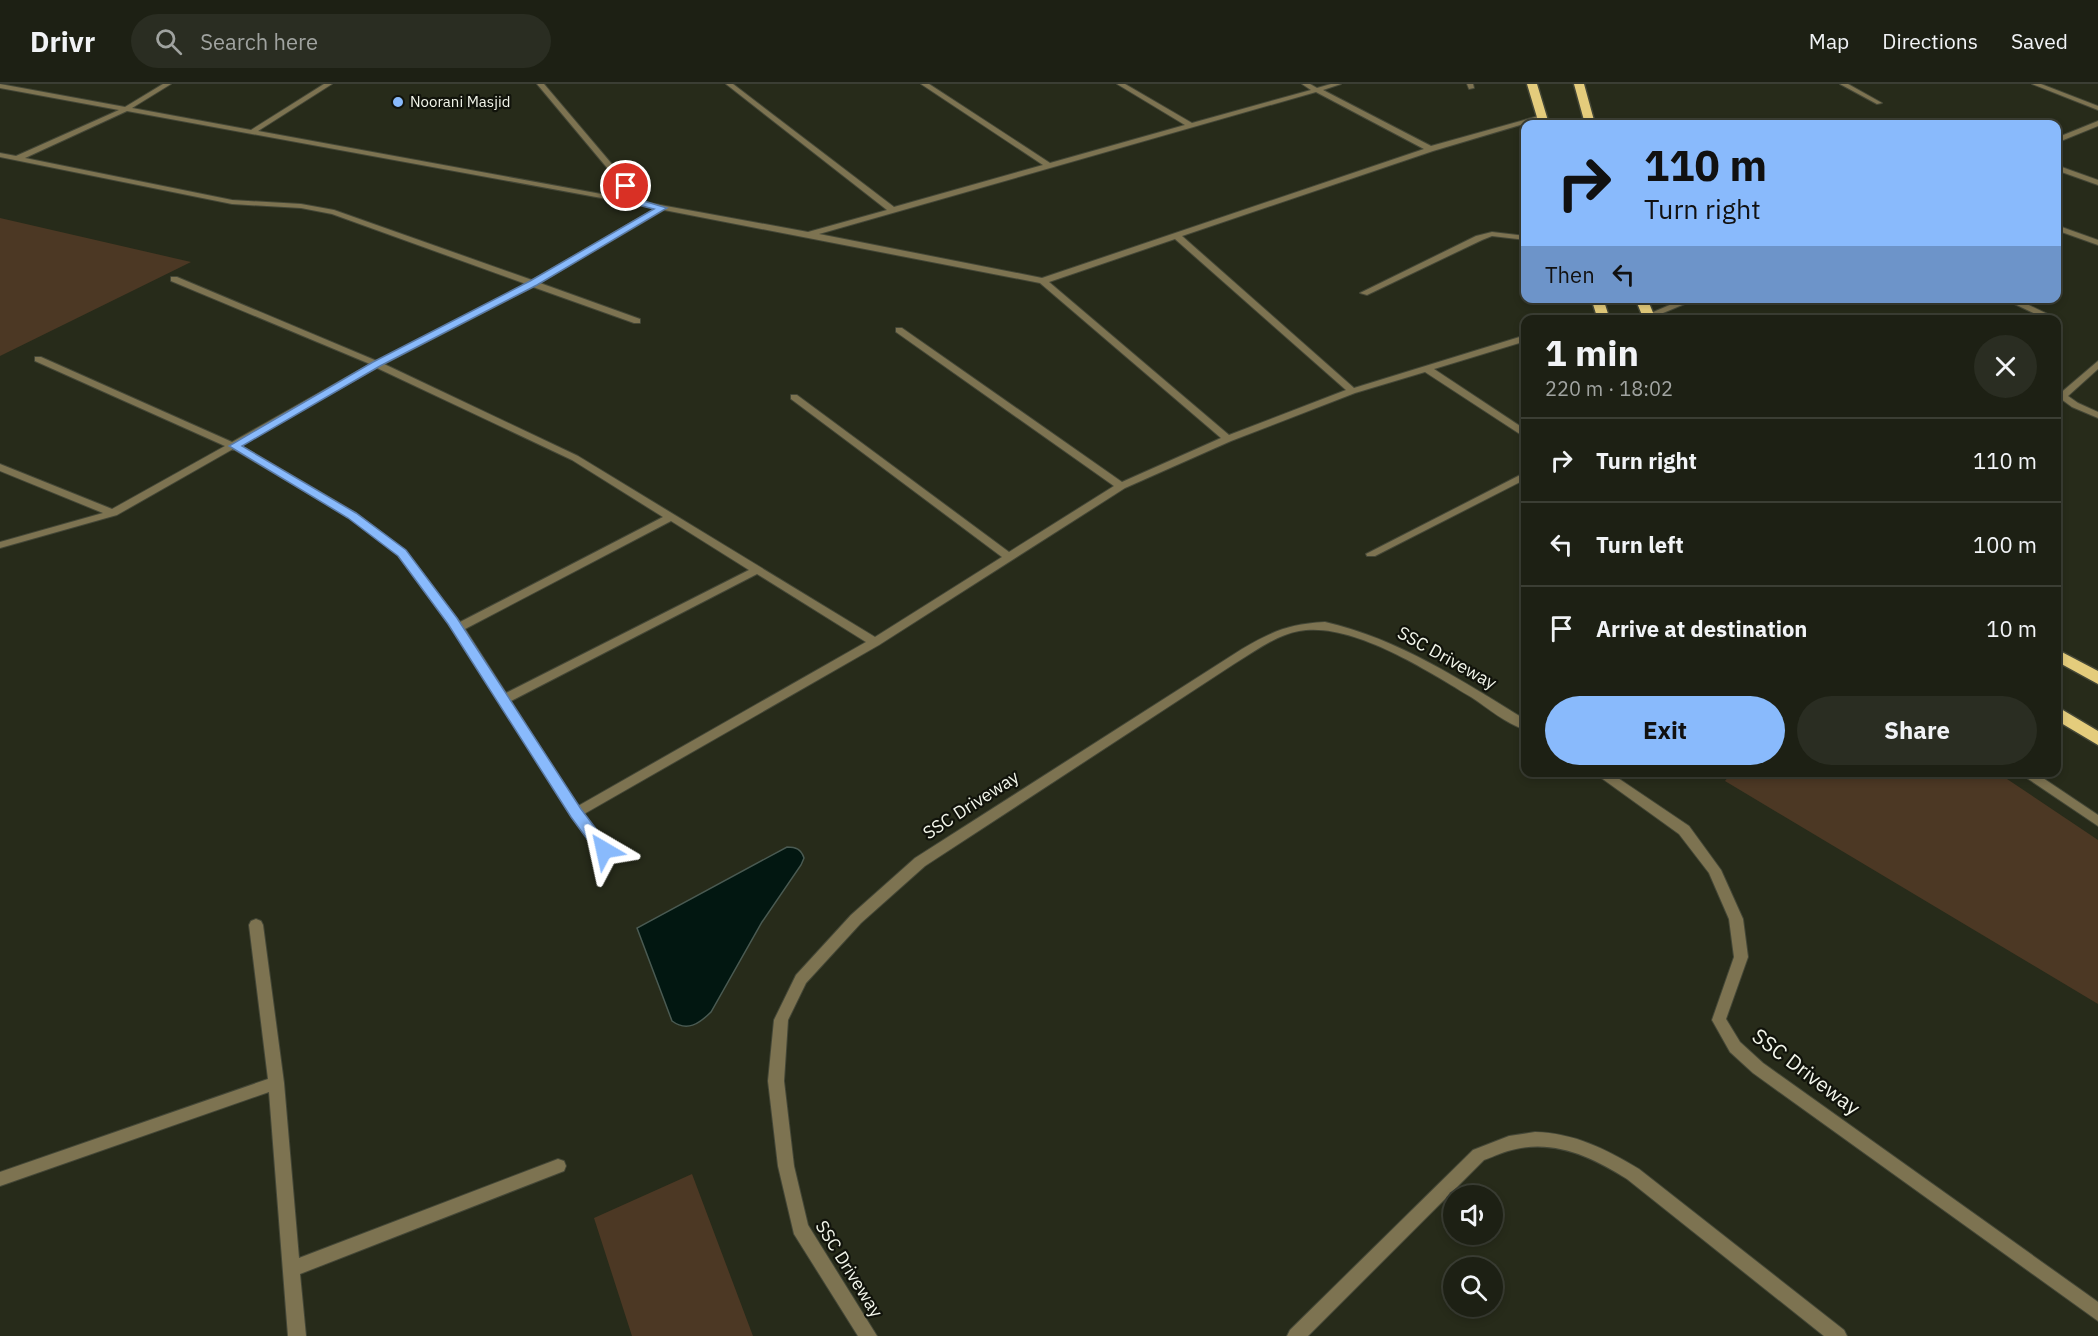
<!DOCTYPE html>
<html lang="en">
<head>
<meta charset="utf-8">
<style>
	body { margin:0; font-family:"IBM Plex Sans",sans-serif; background:#2a2d22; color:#f1f3f6; height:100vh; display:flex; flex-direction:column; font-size:22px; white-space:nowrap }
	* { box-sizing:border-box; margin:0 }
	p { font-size:20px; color:#a0a3a0 }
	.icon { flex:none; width:33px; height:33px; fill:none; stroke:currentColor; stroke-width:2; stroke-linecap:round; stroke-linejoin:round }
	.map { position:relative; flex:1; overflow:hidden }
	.details { position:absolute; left:1521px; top:231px; width:540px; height:462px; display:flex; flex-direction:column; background:#1d2014; border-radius:12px; box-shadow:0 3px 9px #0003,0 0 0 2px #3b3e34 }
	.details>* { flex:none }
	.banner { position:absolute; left:1521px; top:36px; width:540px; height:183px; border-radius:12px; box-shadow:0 3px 9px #0003,0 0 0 2px #3b3e34; background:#89bafc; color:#111; overflow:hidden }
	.buttons { position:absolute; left:1443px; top:1101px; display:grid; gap:12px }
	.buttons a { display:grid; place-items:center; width:60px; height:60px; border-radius:50%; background:#1d2014; box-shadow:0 3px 9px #0003,0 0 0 2px #3b3e34; font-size:30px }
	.pin { position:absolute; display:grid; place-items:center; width:51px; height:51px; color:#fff; margin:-26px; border:3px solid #fff; border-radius:50%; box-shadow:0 2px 6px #0007 }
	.me { position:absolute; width:66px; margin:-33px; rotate:324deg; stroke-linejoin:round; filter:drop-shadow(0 0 4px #0008) }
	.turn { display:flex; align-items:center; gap:21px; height:126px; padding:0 24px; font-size:27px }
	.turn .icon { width:78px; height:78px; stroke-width:2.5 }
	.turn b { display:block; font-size:42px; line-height:51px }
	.then { display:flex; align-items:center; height:57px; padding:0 24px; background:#0003; gap:12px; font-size:22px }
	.round { display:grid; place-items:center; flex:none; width:63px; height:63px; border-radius:32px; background:#2a2d22 }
	.headline { display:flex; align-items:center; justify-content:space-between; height:102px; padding:0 24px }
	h1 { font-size:36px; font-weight:800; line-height:45px }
	.button { display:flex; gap:12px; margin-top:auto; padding:12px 24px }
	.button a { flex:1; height:69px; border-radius:36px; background:#89bafc; color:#111; font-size:24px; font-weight:800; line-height:69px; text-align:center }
	.button a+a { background:#2a2d22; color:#f1f3f6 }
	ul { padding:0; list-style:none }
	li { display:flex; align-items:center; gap:18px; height:84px; padding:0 24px; border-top:2px solid #3b3e34 }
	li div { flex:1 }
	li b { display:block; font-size:22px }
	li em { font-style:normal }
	header { display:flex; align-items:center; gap:36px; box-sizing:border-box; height:84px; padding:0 30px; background:#1d2014; border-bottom:2px solid #3b3e34 }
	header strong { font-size:28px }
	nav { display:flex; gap:33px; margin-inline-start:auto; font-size:21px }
	.search { width:420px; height:54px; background:#2a2d22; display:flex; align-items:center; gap:15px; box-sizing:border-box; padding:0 21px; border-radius:33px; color:#a0a3a0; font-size:22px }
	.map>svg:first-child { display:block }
</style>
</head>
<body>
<header>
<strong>Drivr</strong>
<div class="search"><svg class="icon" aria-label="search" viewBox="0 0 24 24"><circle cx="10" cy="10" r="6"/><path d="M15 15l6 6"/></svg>Search here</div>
<nav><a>Map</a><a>Directions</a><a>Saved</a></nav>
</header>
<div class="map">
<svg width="2098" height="1252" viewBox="0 0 2098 1252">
	<rect width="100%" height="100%" fill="#272b1a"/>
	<path fill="#4c3824" d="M0,134L191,178L0,272Z
		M1732,688L1998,689L2098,756V920L1725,697Z
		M692,1090L753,1252H632L594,1134Z"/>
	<path fill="#021711" stroke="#4a5a52" stroke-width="1.5" d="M787,763C796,763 801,765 804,774L801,781L762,838L711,928C699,940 687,948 672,937L637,844Z"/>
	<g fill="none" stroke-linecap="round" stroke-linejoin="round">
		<defs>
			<path id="minor" d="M0,0L125,23L163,0H171L132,24L251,46L324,0H332L258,47L634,116L537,0H544L644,118L808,148L887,126L726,0H733L894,123L1043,81L921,0H929L1050,79L1185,41L1117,0H1125L1192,39L1311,6L1302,0H1310L1317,4L1331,0H1341L1323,6L1431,62L1542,31L1546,33L1544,34L1433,67L1182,152L1354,304L1526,251V257L1434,285L1526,346V354L1425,288L1355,309L1231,357L1125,404L879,561L584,730L611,766L609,770H599L571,732L454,547L398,471L348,433L233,365L117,431L0,464V458L103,429L0,387V380L112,425L225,362L35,277V273H41L232,358L370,280L171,197V193H177L377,277L526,200L332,130L301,124L232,120L0,73V69L16,72L119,26L0,4ZM1316,8L1424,65L1042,194L819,150ZM127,27L656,124L532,196L334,126L301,120L232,116L25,74ZM664,126L1040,199L1221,354L1122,398L902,244H896V248L1114,402L1009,468L797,311H791V315L1002,473L875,553L578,372L384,280L533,203L634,239H640V235L540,199ZM1175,155L1346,306L1229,351L1049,198ZM377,284L572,376L663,433L460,538L406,467L356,429L240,361ZM671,437L749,486L506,609L465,545ZM757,490L866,558L578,722L511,617Z
				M1467,0H1473L1474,4L1469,5Z
				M1840,0H1848L1882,19L1877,20Z
				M2032,0H2041L2098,22V26Z
				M2098,37V42L2056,59V54Z
				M2056,81L2098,96V101L2056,86Z
				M2056,141L2098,156V161L2056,146Z
				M1492,148L1526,152V156L1492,152L1482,156L1367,211L1360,209L1476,152Z
				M1686,214H1699L1651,234L1644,232Z
				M2002,214H2014L2060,236L2056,238V236H2048Z
				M2098,277V285L2068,312L2078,319L2098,328V334L2072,323L2057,312Z
				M1526,388V395L1375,472H1367L1366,470Z
				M1325,538C1399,555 1461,596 1526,636V646C1506,640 1488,624 1471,613C1428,587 1351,537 1299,547C1276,551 1254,568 1234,580L925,782L861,839L806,899L788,936L784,997L794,1082L808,1141L877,1252H858L794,1150L778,1082L768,997L774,936L796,891L851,831L915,774L1242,565C1273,547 1289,540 1325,538Z
				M1593,688H1609L1689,742L1721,786L1743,835L1748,873L1726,935L1740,958L1763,979L2098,1218V1237L1753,989L1730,968L1712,936L1734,873L1729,835L1709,789L1679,750Z
				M2018,688H2034L2098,731V742Z
				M256,835L261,837L263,841L284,999L299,1174L558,1075L564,1077L566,1082L564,1087L300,1190L306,1252H288L269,1008L0,1102V1088L268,995L249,841L251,837Z
				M1535,1048C1574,1049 1606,1065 1639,1085L1844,1246L1847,1252H1824L1627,1095C1593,1074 1557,1056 1516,1065C1505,1067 1495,1072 1484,1076L1308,1252H1287L1290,1246L1473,1066L1509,1052Z"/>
			<path id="trunk" d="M1527,0H1537L1549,40H1539Z
				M1574,0H1584L1595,40H1585Z
				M1591,214H1603L1610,236H1598Z
				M1635,214H1647L1656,236H1644Z
				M2056,565L2098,587V600L2056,577Z
				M2056,622L2098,647V661L2056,636Z"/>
		</defs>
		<use href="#minor" stroke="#444737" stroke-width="2"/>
		<use href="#trunk" stroke="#444737" stroke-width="3"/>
		<use href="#minor" fill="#7d7351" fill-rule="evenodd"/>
		<use href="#trunk" fill="#e4cc7c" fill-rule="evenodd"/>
	</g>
	<path fill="#89bafc" stroke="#5979a4" stroke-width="1.5" d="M623,100H629L644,117L667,124L537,201L380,282L242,362L356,429L406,466L457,534L581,725L609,762L611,766L609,770H598L571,733L448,540L398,472L348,434L229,362L373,278L530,197L654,125L638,121L623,104Z"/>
	<circle fill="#89bafc" stroke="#11130b" stroke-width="2" cx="398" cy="18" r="6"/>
	<g text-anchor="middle" stroke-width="4.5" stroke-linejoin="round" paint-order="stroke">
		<g font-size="15" fill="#f3f6eb" stroke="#11130b" text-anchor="start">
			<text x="410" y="23">Noorani Masjid</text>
		</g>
		<g font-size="18" fill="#f3f6eb" stroke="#11130b">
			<text transform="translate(1447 574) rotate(29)" y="6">SSC Driveway</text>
			<text transform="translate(971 721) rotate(-33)" y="6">SSC Driveway</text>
			<text transform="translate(849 1185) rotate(58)" y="6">SSC Driveway</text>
		</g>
		<g font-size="21" fill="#f3f6eb" stroke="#11130b">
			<text transform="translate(1806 988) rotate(37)" y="7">SSC Driveway</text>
		</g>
	</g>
</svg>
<div class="buttons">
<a><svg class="icon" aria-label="sound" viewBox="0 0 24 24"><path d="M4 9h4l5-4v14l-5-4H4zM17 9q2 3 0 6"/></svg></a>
<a><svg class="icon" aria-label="search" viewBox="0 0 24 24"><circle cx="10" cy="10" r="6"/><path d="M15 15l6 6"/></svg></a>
</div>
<div class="pin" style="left:626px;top:102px;background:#d93025"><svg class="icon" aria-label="arrive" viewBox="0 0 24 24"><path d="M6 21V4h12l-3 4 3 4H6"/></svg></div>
<svg class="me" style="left:604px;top:766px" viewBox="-20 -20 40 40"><path d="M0-17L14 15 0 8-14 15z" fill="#89bafc" stroke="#fff" stroke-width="4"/></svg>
<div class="banner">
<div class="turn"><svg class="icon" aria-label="right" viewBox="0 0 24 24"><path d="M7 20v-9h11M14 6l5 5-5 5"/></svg><div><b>110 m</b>Turn right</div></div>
<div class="then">Then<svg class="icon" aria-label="left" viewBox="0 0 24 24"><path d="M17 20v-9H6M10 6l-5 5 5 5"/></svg></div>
</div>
<section class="details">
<div class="headline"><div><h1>1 min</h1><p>220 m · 18:02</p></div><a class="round"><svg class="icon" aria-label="close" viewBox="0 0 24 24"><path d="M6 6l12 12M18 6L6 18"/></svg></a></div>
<ul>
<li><svg class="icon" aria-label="right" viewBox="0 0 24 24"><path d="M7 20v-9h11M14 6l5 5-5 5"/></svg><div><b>Turn right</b></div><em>110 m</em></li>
<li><svg class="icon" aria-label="left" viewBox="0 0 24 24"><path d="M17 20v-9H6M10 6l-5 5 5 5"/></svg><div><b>Turn left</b></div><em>100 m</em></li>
<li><svg class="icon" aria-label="arrive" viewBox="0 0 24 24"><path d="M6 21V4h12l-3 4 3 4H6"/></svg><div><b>Arrive at destination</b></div><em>10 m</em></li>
</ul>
<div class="button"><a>Exit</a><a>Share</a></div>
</section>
</div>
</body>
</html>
